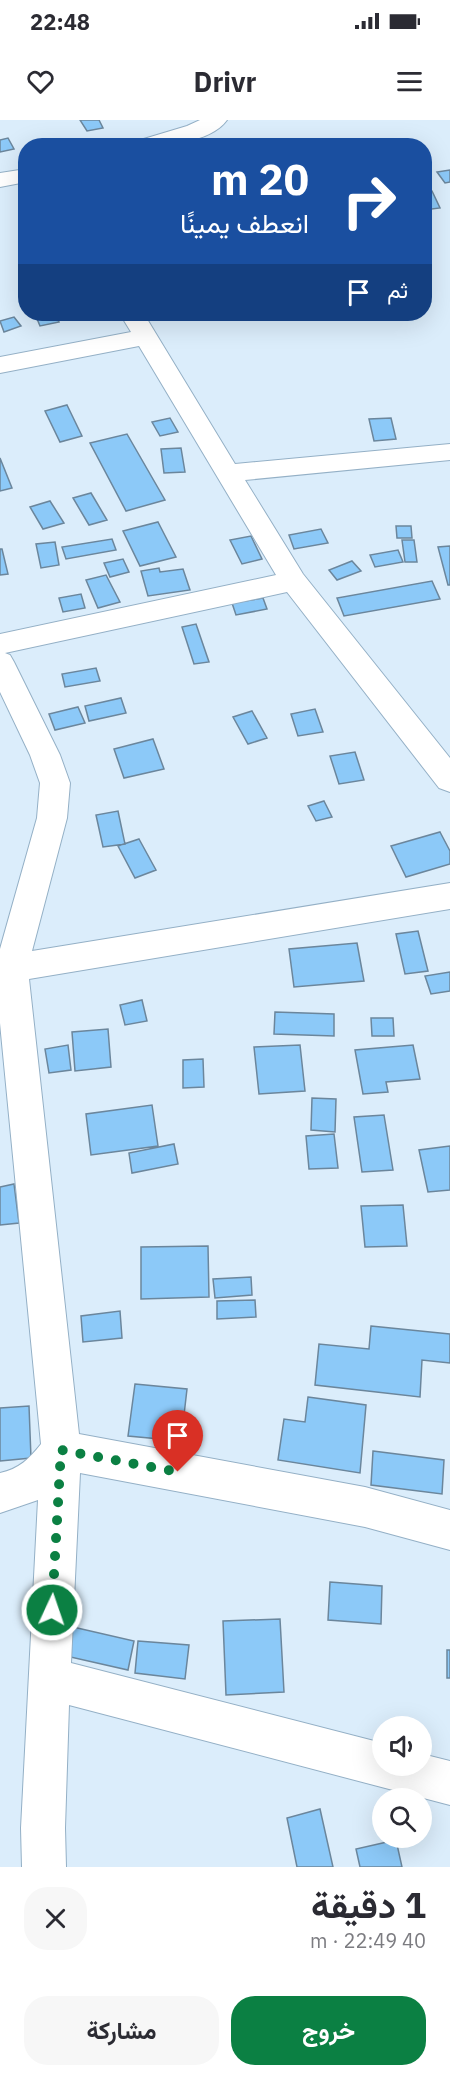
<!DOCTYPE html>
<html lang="ar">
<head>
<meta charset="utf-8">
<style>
	body { margin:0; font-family:"IBM Plex Sans",Vazirmatn,sans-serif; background:#f7f7f7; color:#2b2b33; direction:rtl; height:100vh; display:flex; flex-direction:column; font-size:22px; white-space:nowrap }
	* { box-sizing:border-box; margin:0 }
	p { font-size:20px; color:#7c7c81 }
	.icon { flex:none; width:33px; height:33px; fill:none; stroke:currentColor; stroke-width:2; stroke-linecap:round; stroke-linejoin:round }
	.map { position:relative; height:1747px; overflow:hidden; direction:ltr }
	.side { display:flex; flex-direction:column; background:#fff; flex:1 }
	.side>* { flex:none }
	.hud { position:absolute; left:18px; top:18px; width:414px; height:183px; border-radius:24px; box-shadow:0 6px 24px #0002; direction:rtl; background:#1a4fa0; color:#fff; overflow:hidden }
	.fabs { position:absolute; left:372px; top:1596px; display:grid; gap:12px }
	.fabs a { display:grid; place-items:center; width:60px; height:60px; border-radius:50%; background:#fff; box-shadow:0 6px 24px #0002; font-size:30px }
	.pin { position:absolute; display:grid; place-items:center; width:51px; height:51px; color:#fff; margin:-62px -26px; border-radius:50% 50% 50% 0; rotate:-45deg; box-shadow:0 0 6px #0007 }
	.pin .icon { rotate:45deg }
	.me { position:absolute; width:66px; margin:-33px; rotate:3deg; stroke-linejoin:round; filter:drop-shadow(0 0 4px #0008) }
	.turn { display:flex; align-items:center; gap:21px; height:126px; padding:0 24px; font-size:27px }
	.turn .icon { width:78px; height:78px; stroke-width:2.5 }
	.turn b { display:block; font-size:42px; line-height:51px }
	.then { display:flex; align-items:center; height:57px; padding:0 24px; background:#0003; gap:12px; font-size:22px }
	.round { display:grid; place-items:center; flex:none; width:63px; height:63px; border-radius:24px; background:#f7f7f7 }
	.headline { display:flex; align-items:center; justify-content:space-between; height:102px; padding:0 24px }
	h1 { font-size:36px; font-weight:700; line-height:45px }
	.primary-button { display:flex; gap:12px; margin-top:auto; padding:12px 24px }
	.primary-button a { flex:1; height:69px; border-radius:24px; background:#0b8043; color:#fff; font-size:24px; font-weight:700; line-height:69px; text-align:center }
	.primary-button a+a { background:#f7f7f7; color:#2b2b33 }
	.status { display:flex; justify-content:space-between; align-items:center; height:42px; padding:0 30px; background:#fff; direction:ltr }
	.status svg { height:16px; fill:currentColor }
	header { display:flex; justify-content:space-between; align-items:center; height:78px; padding:0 24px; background:#fff; font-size:27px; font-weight:700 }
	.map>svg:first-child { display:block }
</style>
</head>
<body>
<div class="status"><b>22:48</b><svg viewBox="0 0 49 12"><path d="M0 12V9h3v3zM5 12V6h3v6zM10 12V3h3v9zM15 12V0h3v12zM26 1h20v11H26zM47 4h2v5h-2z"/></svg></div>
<header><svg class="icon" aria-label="menu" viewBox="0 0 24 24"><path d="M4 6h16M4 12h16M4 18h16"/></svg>Drivr<svg class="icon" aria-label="heart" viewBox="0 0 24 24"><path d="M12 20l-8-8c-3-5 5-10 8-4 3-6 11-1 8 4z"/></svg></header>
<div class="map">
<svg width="450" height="1747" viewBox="0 0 450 1747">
	<rect width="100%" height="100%" fill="#dbedfb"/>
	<path fill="#8cc9f8" stroke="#6b869c" stroke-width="1.5" d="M80,0H99L103,8L87,11Z
		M8,18L14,29L0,32V20Z
		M450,50V62L445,63L437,52Z
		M432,71L440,88L424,90V72Z
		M35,194H55L59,202L40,206Z
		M14,197L21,206L4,212L0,201Z
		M67,285L82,316L60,322L45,291Z
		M170,298L178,312L160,316L152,302Z
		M391,298L396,319L374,321L369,299Z
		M127,314L165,380L126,391L90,323Z
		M181,328L185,352L164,353L161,329Z
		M0,338L12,368L0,371Z
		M91,373L107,400L89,405L73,378Z
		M50,381L64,403L43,409L30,387Z
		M158,402L176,437L140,446L123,411Z
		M396,406H411L412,418H397Z
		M321,409L328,423L294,429L289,415Z
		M251,416L262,439L242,444L230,420Z
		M112,419L116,430L66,439L62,427Z
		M402,420H414L417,442H405Z
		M55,422L59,445L41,448L36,424Z
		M450,426V465H448L438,427Z
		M0,429H2L8,454L0,455Z
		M398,430L403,442L375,447L370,435Z
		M123,439L129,452L110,457L104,443Z
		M352,441L361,451L337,460L329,450Z
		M159,448L160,452L183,449L190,470L148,476L141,451Z
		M106,455L120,482L98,488L86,460Z
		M432,461L440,479L344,496L337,478Z
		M81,474L85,488L63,492L59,478Z
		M263,478L267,489L236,495L232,483Z
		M196,504L209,542L194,544L182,507Z
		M96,548L100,561L65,567L62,554Z
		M121,578L126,593L89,601L85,586Z
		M78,587L85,603L55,610L49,594Z
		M315,589L323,612L298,616L291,594Z
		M252,591L267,618L248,624L233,597Z
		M153,619L164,649L124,658L114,629Z
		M355,632L364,660L339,664L330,636Z
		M324,681L332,697L316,701L308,686Z
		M118,691L125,724L103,727L96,695Z
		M440,712L450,731V744L406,757L391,726Z
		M139,719L156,750L135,758L118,726Z
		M418,811L428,851L405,854L396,814Z
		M357,823L364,861L294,867L289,829Z
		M450,852V871L431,874L425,856Z
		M142,880L147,901L125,905L120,885Z
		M275,892L334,894V916L274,914Z
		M371,898H393L394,916H372Z
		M108,909L111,947L75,951L72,912Z
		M68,925L71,950L49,953L45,929Z
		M300,925L305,971L259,974L254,927Z
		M413,925L420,959L386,962L388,972L363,974L355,930Z
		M203,939L204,967L183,968V940Z
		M312,978L336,979L335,1012L311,1010Z
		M152,985L158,1026L91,1035L86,994Z
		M384,995L393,1050L362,1052L354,997Z
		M334,1014L338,1048L309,1049L306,1016Z
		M174,1024L178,1044L132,1053L129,1033Z
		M450,1026V1070L428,1072L419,1030Z
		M14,1064L19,1103L0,1105V1067Z
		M403,1085L407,1126L365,1127L361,1086Z
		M208,1126L209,1177L141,1179V1127Z
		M251,1157L252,1175L215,1178L213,1159Z
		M255,1180L256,1197L217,1199V1181Z
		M120,1191L122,1218L83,1222L81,1196Z
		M371,1206L450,1214V1243L422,1240L420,1277L315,1265L319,1224L369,1229Z
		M135,1264L187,1269L181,1321L128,1316Z
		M308,1277L366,1285L360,1353L278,1340L284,1299L305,1302Z
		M29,1286L31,1338L0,1341V1288Z
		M373,1331L444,1340L442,1374L371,1365Z
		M330,1462L382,1466L381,1504L328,1500Z
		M280,1499L284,1572L226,1575L223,1501Z
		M73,1507L134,1521L128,1550L66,1536Z
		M138,1521L189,1525L185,1559L135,1553Z
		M447,1530H450V1558H447Z
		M320,1689L333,1747H297L287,1698Z
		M396,1720L402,1747H360L356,1729Z"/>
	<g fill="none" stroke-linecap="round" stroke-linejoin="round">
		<defs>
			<path id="minor" d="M200,0H227C210,24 160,26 135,26L137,21L187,6Z
				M26,49V62L0,67V53Z
				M120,194H144L235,344L450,324V340L245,360L303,454L450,638V672L439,668L287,472L5,533L10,535L14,542L60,635L70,663L67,698L32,831L450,763V789L29,859L79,1314L365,1367L450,1390V1430L365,1407L80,1353L71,1543L382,1623V1646H422V1634L450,1641V1685L69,1585L65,1708L66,1747H22L21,1708L38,1380L0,1393V1353C19,1349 29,1339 41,1324L0,903V829L37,698L40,663L30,635L0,572V514L276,455L139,226L0,253V237L131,212Z"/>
		</defs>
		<use href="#minor" stroke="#94b0c6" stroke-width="2"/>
		<use href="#minor" fill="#fff" fill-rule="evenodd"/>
	</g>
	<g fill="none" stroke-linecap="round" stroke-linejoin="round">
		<path stroke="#0b8043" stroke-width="10" stroke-dasharray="0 18" d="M52,1490L61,1330L178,1352"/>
	</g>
</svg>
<div class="fabs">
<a><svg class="icon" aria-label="sound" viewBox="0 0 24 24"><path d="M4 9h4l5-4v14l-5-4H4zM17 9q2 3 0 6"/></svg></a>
<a><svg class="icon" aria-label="search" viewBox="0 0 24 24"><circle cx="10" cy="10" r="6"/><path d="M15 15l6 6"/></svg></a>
</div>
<div class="pin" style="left:178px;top:1352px;background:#d93025"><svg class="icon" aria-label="arrive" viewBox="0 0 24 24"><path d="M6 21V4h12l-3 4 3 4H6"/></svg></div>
<svg class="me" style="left:52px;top:1490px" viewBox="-20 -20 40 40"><circle r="17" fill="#0b8043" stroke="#fff" stroke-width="3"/><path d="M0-11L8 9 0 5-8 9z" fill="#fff"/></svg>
<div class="hud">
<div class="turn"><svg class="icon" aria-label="right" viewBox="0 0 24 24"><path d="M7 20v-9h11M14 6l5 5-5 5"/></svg><div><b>20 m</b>انعطف يمينًا</div></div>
<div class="then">ثم<svg class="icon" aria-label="arrive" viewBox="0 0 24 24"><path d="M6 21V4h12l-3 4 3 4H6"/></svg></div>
</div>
</div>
<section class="side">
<div class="headline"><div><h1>1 دقيقة</h1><p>40 m · 22:49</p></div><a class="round"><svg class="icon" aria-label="close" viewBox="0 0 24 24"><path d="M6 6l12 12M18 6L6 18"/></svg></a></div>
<div class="primary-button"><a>خروج</a><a>مشاركة</a></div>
</section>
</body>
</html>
